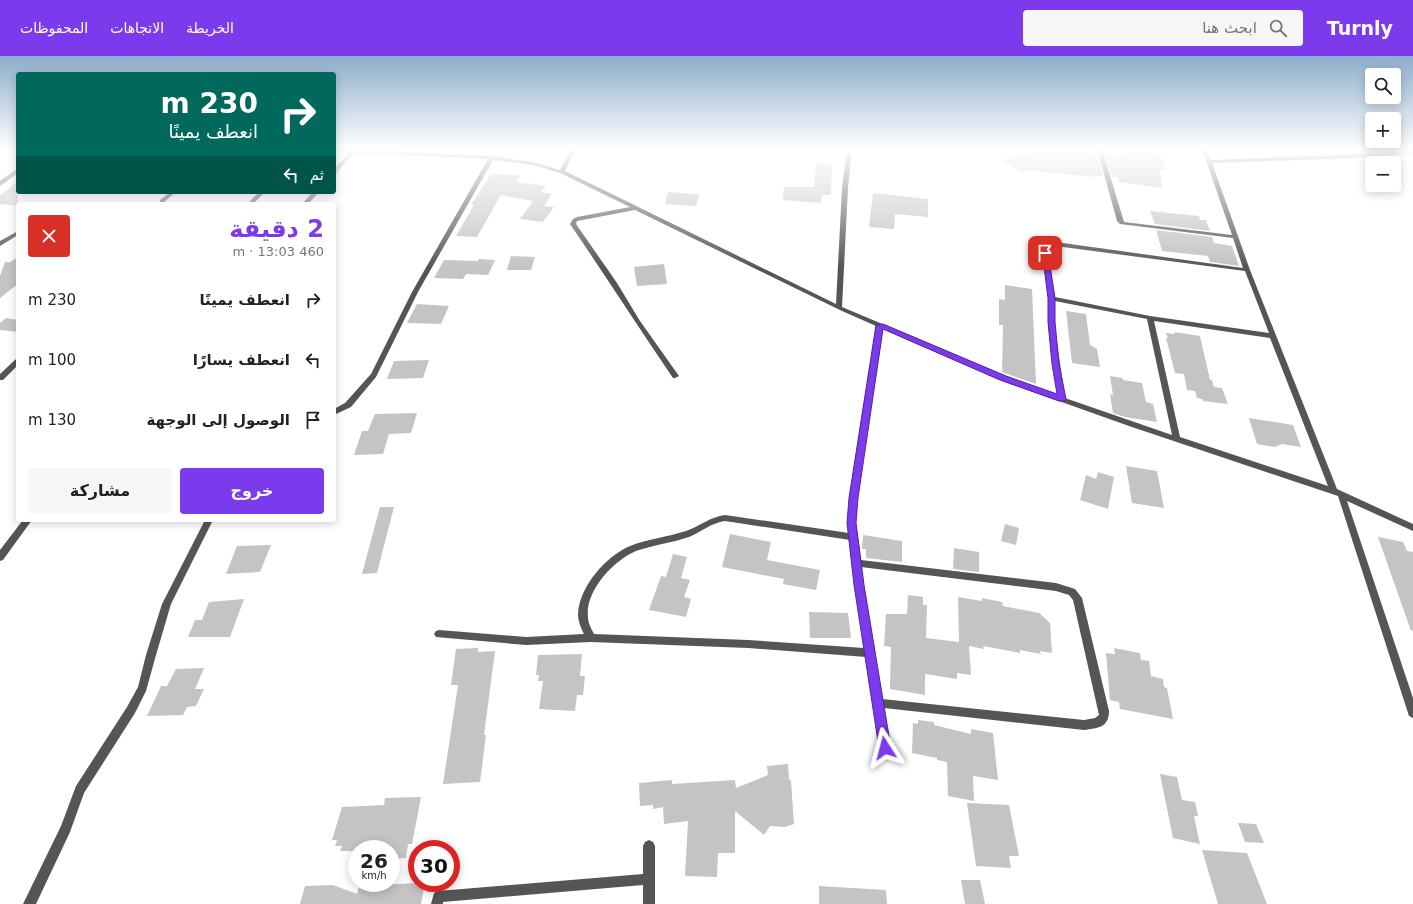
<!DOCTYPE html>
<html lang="ar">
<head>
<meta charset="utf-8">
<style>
	body { margin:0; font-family:"DejaVu Sans",Cairo,sans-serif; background:#f6f6f6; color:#222; direction:rtl; height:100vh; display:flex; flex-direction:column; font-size:15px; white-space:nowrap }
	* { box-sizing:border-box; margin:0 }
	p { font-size:13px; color:#767676 }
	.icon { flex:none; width:22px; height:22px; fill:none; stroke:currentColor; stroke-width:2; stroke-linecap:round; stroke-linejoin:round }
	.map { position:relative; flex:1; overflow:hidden; direction:ltr }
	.details { position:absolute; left:16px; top:146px; width:320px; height:320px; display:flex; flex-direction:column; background:#fff; border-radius:4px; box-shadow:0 2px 10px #0003; direction:rtl }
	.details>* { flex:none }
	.hud { position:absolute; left:16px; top:16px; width:320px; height:122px; border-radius:4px; box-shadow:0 2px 10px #0003; direction:rtl; background:#00695c; color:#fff; overflow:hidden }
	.controls { position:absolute; left:1365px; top:12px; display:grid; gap:8px }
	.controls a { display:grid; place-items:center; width:36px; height:36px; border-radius:4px; background:#fff; box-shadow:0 2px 10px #0003; font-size:20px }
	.speed { position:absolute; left:348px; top:784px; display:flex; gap:8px; font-size:20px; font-weight:700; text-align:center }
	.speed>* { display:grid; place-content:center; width:52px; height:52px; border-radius:50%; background:#fff; box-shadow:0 2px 10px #0003; line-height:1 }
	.speed small { font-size:10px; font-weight:400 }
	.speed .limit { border:6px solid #d22; background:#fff; color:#111 }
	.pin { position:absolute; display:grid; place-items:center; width:34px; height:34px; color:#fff; margin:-17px; border-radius:8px; box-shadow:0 2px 6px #0006 }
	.me { position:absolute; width:44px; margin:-22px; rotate:351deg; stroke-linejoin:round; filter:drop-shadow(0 0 3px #0008) }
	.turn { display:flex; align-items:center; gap:14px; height:84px; padding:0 12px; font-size:18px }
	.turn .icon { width:52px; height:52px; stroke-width:2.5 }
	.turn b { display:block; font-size:28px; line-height:34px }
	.then { display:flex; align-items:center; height:38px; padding:0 12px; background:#0003; gap:8px; font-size:15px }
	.round { display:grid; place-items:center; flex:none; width:42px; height:42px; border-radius:4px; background:#f6f6f6 }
	.summary { display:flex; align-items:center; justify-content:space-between; height:68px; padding:0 12px }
	h1 { font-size:24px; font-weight:800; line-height:30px; color:#7c3aed }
	.button { display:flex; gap:8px; margin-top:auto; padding:8px 12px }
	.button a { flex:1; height:46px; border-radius:4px; background:#7c3aed; color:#fff; font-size:16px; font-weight:800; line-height:46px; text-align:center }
	.button a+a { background:#f6f6f6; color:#222 }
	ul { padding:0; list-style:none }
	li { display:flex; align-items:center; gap:12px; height:60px; padding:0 12px }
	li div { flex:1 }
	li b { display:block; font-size:15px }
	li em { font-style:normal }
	header { display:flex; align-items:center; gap:24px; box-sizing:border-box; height:56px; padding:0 20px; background:#7c3aed; color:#fff }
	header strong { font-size:19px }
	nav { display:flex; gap:22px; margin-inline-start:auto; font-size:14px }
	.search { width:280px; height:36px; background:#f6f6f6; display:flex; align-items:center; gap:10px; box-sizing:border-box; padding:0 14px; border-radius:4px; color:#767676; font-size:15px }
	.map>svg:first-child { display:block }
</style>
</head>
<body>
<header>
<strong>Turnly</strong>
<div class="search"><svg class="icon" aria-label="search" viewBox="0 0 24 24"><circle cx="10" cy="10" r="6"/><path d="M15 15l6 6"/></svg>ابحث هنا</div>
<nav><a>الخريطة</a><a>الاتجاهات</a><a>المحفوظات</a></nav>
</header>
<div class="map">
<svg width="1413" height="848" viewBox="0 0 1413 848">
	<rect width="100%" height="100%" fill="#fff"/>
	<path fill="#c4c4c4" d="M1025,93H1069L1097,98L1103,120L1094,119V121L1026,114L1021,116L1002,104L1026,96Z
		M1120,93H1158L1165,114H1160L1162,132L1119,126L1118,121H1112L1105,99L1122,101Z
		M816,107L832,108L831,139H822L821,147L783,144L784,131H814Z
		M491,118L520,119L517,126L546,130L541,136L552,138L544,150L554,151L543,166L520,163L534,144L532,145L501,139L477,181L456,180L474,149H471Z
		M18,126V150L0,148V139Z
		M668,136L699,138L696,150L665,148Z
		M873,137L928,143V161L895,158L894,173L869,171Z
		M1150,155L1199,160L1200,164H1206L1210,175L1155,168Z
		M1156,174L1212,181L1214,187L1232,190L1239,210L1210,206L1208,200L1162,195Z
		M511,200L535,201L531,214H507Z
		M18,201V228L0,242V220L5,206H10Z
		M479,203L495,204L488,219L466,218L463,223L434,222L444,204L478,205Z
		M664,208L667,228L637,230L634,211Z
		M1005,229L1032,233L1036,328L1002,316L1003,269H999V243L1005,244Z
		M417,248L449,250L441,268L407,267Z
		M1066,255L1086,258L1090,289L1097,293L1100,311L1072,307Z
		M6,262L18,264V276L0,274V267Z
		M1174,276L1200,280L1210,324H1212L1214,331L1222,332L1228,348L1203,345L1202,343L1197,342L1195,335L1187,334L1184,318L1175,317L1166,282H1168L1166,277L1175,278Z
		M429,304L423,322L387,323L394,305Z
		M1110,320L1122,322L1123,324L1142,327L1146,346L1153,348L1157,366L1125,361L1113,357L1110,338L1113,339Z
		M417,357L411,377L389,378L383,398L354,399L362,375H368L375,358Z
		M1249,362L1293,369L1301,391L1282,388L1275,391L1257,388Z
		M1126,410L1157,415L1164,452L1132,447Z
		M1098,416L1114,421L1108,453L1080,444L1086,419L1096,423Z
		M380,451H394L377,517L362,518Z
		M1005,468L1019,472L1016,489L1001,485Z
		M730,478L771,486L767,504L820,514L816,534L783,528L784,523L722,511Z
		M863,479L902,485V506L866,502V493H862Z
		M1378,481L1403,486L1407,495L1413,496V574L1411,575Z
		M271,489L260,516L226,518L237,490Z
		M954,492L979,496V516L953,513Z
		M673,498L687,501L681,522L690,524L684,541L691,543L686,561L649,554L661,520L666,521Z
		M908,539L923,541V549H927L926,582L959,586L958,541L982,545V542L1002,546L1003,550L1039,557L1050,567L1052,597L1040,595L1041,598L1020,594V597L983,590L984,593L969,590L971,619L957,617V623L925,618V639L890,633L891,591L884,590L886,558H907Z
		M244,543L230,581H188L195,564H202L209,546Z
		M809,556L848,557L851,582H810Z
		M478,592V596L495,595L484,679H486L480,726L443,728L458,629H451L456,593Z
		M1114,592L1140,597L1141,604L1149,605L1151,620L1163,623L1164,631L1167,632L1173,663L1120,653L1119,646L1110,644L1106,597L1115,598Z
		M582,598L580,620H585L583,639H577L575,655L539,653L543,625H538L539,619H536L538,599Z
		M204,612L195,633H204L196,650L187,651L183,659L147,660L161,630H167L176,613Z
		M918,664L934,666V669L971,678V673L993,677L998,724L973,720L974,745L948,740L947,706L937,704V702L912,697L913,667L918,668Z
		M788,708L789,723L791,725L794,768L785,771L770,770L764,779L735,755V797H718L717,821L685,820L688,765L664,768L663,751L653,753V749L640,750L639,727L672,724V728L735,724L736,732L768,719L767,710Z
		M1160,718L1177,721L1182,744L1195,746L1198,760H1194L1200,788L1173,782Z
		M421,741L412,788H408L406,802L391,803V793H357V795H340L342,790H335L337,784H332L342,751L384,749L385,742Z
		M967,747L1009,749L1019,800H1009L1011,812L976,810Z
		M1238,767L1256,768L1264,787L1245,786Z
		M1202,794L1247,797L1267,848H1218Z
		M961,824H980L985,848H965Z
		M417,827H425L421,848H300L305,830L333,829L357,838L359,830Z
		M819,830L886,834L887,848H819Z"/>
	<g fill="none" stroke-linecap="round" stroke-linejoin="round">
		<path fill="#555" fill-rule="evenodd" d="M334,93H356L491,100L533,106L560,114L571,93H576L565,115L836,248L842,132L847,93H852L848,132L842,251L1006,320L1058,339L1048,266L1049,242L1042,197L1043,190L1052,187H1063L1243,212L1233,182L1120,168L1117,165L1097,93H1102L1124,166L1232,179L1202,93H1207L1211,104L1357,98L1413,94V98L1357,102L1212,107L1250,214L1337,433L1413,468V475L1347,445L1413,642V662L1409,660L1408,657L1338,440L1129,370L1000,324L883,273L857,442L856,467L861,504L1056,527L1075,533L1082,542L1109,655C1109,672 1097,672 1084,674L884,652L890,692L889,696L885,697L881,696L880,692L866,601L748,592L591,586L526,589L436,581L434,578L436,575L439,574L526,581L584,578C581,572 578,565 578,558C579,531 606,500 630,490C648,483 667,481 686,475C700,470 710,461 725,459L849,477L848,467L849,442L876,270L842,255L635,154L577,165L576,168L617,227L640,265L679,320L675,322H673C638,271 605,219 570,168L573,163L577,161L630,151L560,117L533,109L493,104L418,236L376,321L351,351L334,359V353L345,347L371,318L412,236L488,103L354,97L336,117L334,118V113L349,96H334ZM1052,191H1063L1245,215L1269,277L1150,260L1055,241L1048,197V192ZM1055,245L1147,263L1172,379L1065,342L1054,266ZM1154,265L1270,282L1328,430L1180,381ZM725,465L850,484L855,529L864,592L748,584L594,578C591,572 588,567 588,561C585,535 613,505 636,495C653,489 671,487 689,481C701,476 711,467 725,465ZM861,511L1056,535L1069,539L1073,544L1099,659L1095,662L1084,664L882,643Z
			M18,112V117L0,130V125Z
			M170,136H176L164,146H160V144Z
			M259,136H265L253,148H247Z
			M313,136H319L308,148H302Z
			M18,175V179L0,190V185Z
			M16,303H18V309L3,324H0V318Z
			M23,464H32L3,504L0,505V494Z
			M205,464H213L171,548L156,599L146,635L135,657L84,737L70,776L36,848H23L61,770L76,730L127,651L138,631L146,599L162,548Z
			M649,784L653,786L655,790V848H643V829L443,846V848H431L434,837L438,835L643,818V790L645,786Z"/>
	</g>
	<linearGradient id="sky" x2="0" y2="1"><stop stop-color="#8cadcc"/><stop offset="0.44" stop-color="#fff"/><stop offset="1" stop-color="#fff" stop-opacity="0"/></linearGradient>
	<rect width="1413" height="212" fill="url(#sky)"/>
	<path fill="#7c3aed" stroke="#51269a" d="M1042,195L1048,197L1055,242V266L1059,308L1066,343L1065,345H1059L1000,324L883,273L858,442L856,467L864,529L891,692L890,697L885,698L881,697L879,692L854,529L847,467L849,442L876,269L883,268L1006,320L1057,338L1052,308L1048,266V242Z"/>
</svg>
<div class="controls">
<a><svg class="icon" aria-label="search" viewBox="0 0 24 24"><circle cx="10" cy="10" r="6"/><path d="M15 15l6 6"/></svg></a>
<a>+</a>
<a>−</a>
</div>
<div class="speed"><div>26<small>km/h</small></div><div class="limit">30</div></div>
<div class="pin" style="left:1045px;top:197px;background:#d93025"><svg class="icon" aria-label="arrive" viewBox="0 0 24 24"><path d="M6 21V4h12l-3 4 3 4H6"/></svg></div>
<svg class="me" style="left:885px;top:692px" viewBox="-20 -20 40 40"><path d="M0-17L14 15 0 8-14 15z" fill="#7c3aed" stroke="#fff" stroke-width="4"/></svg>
<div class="hud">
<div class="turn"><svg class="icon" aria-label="right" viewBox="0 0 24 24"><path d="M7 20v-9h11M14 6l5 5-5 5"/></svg><div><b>230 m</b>انعطف يمينًا</div></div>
<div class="then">ثم<svg class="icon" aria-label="left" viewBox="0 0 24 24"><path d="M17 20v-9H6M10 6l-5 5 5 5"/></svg></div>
</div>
<section class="details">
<div class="summary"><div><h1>2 دقيقة</h1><p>460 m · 13:03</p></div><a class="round" style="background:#d93025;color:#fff"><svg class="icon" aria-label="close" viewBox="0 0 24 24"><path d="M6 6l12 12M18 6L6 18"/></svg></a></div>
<ul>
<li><svg class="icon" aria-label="right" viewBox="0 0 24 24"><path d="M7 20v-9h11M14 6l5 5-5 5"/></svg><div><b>انعطف يمينًا</b></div><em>230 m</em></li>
<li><svg class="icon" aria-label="left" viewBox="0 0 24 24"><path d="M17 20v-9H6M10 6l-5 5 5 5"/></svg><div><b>انعطف يسارًا</b></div><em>100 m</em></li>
<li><svg class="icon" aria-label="arrive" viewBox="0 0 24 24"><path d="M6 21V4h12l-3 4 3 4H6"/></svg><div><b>الوصول إلى الوجهة</b></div><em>130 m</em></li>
</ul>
<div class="button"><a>خروج</a><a>مشاركة</a></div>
</section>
</div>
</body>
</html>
